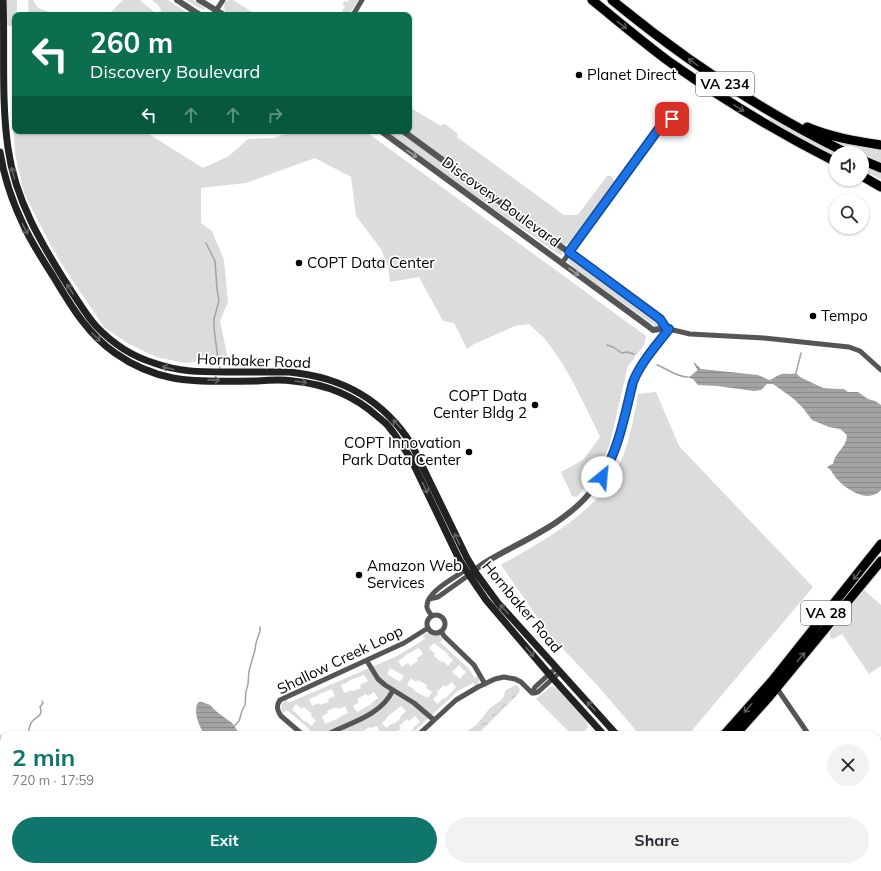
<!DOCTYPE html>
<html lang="en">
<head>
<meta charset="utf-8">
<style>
	body { margin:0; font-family:Mulish,sans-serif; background:#f2f2f3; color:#2b2b33; height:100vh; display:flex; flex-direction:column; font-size:15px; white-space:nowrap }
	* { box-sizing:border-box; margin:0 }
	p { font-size:13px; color:#7c7c81 }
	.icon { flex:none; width:22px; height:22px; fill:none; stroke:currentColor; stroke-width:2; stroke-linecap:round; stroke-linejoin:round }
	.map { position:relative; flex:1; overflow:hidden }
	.side { position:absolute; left:0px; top:731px; width:881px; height:140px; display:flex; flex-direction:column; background:#fff; border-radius:12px 12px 0 0; box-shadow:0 1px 3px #0004 }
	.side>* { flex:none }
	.guide { position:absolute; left:12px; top:12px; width:400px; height:122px; border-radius:8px; box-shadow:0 1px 3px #0004; background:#0b6e4f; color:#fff; overflow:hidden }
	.buttons { position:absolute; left:829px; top:146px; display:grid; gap:8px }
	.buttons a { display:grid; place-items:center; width:40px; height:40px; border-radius:50%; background:#fff; box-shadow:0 1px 3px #0004; font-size:20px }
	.pin { position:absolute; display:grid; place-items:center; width:34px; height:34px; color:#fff; margin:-17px; border-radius:8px; box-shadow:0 2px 6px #0006 }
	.me { position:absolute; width:44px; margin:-22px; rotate:28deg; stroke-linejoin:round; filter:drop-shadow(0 0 3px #0008) }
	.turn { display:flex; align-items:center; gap:14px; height:84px; padding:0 12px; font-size:18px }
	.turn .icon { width:52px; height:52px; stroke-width:2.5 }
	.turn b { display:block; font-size:28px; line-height:34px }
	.lanes { display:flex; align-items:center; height:38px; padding:0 12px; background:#0003; justify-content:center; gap:20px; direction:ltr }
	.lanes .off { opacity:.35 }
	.round { display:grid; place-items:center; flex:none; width:42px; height:42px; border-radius:21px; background:#f2f2f3 }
	.summary { display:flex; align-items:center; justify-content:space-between; height:68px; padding:0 12px }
	h1 { font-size:24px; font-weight:700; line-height:30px; color:#0f766e }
	.button { display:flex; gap:8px; margin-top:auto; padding:8px 12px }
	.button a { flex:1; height:46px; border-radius:24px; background:#0f766e; color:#fff; font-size:16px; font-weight:700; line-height:46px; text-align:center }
	.button a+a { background:#f2f2f3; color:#2b2b33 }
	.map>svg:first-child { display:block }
</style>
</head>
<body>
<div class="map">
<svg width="881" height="871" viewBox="0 0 881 871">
	<defs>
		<pattern id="forest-crowns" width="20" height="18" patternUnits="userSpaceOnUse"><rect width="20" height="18" fill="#dcdcdc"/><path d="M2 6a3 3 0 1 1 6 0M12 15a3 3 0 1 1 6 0" fill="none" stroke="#bbb"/></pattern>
		<pattern id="water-rules" width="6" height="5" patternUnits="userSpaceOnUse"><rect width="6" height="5" fill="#a3a3a3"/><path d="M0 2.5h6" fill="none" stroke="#8b8b8b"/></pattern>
	</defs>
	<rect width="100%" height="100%" fill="#fff"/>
	<path fill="#dcdcdc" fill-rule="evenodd" d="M5,0H17V15H15V25L13,26H9L7,25Z
		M28,0H33L38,8L49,12L52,15H29Z
		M123,0H140L154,12L151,15H108Z
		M152,0H168L190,15H159L161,11C160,6 156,3 152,0Z
		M186,0H193L205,8V10L197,7Z
		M229,0H233L257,15C251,15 246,15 240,15C231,15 221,15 225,2Z
		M349,0H358L349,15H340L345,6L342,4L345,1L348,2Z
		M15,46V131H144L203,168L229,156L248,139L274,138L293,131H365L646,336L644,345L628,366L612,434C608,458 592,479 577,497L572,496L561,472L583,460L600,437C584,403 568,368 545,339C540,334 534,329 529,324L515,326L474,344L467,349L454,323L443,321L419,277L390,282L388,266L381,249L356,216L351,177L315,158L246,183L201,188V223L212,231L224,260L228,302L220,321L228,359L185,363L156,357L127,343L104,327L68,274L50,244L24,193L15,154L13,121L12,80L13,48Z
		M409,107L441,126L443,124H445L458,134L457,137L564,215H577L580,212L607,176H611L614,180L615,183L573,240L570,243L565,245L560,243L407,131H409Z
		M769,118H772L842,153H836V158L812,145L768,121Z
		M385,131H398L562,250L563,254L561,255L558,254L529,233L514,224Z
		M830,139L881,149V163L862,155V153H859Z
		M862,163L881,171V179L862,170Z
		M569,259H574L658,320L660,324V327L655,326L572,267L568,261Z
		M656,392L679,446L813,587L688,735H640L597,685L549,634L501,565C537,544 574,525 602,493C610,484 621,462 625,451C631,432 635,413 638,394Z
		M863,589L881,605V666L869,674L842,634L833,639H831L830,636V632L843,617Z
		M427,633L439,635L443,639L440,642L468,668L475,678L478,676C480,681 480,683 475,686L473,683L458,691L410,735H405L414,729L413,728L420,722L415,716L409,721L407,719L399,726L401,728L396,733L397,735H374L380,732L377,726L371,728L370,727L355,735H314L307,727L287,710L283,713C280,707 280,704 286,700L288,703L397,656L425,639L423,635ZM434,643L448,654L447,655L453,660L448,666L443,661L441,662L434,656L435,654L429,648ZM419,648L423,654L417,658L418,661L410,666L408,663L402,667L398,661L404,657V656ZM459,665L466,672L460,679L452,672ZM390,668L404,676L400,682L387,674ZM364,675L368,681L360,685L361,688L353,691L352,690L344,693L341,685L348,682V681ZM411,678L416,682L418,680L427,685L426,688L432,692L428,698L414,691L415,690L407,685ZM452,682L456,687L445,699L444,698L437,704L433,699L438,694L437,692L444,685L446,687ZM332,689L335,696L328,699L329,702L320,705L319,703L312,706L309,699L317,696V695ZM374,692L378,698L371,703L372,704L357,712L353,706L359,702L357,699L366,694L368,696ZM296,704L302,709L304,707L312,714L311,716L316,721L311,726L306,721L305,722L292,709ZM345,706L348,713L341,716V717L325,724L322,716L328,713L327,711L336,707L338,709ZM401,706L406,711L400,717L401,718L394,724L393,723L386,728L382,723L387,718V717Z
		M552,686L557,688L587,722L588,727L581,735H572L536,699Z
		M569,867H588L584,871H565Z"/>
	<path fill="url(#forest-crowns)" d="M515,685L518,686L520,690L518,694L477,735H462L476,725L490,708L500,701L504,696L505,691Z
		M0,734L4,737V867H302L305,871H0Z
		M877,859L881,864V868L877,871H727L724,867H877Z"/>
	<path fill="url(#water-rules)" d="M694,362L701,369L758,375L769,380C774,379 777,375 782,374C787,373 791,375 796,373L800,377L823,388L838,389H844L848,392H858L868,399L875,401L881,405V490C868,504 847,490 837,479C833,475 832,470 827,467L830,465L833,464C835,452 846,448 847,436L845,433L840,429L829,427L812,420L803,408L794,399L773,384H767L761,390L754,391L717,386L698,385L693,379L688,377C692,376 693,373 697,371V369L694,364Z
		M199,702H202L210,705L217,712L232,723L237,730L238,735H205C199,726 194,715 197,704Z"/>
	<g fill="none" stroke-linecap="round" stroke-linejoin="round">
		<path stroke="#a3a3a3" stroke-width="1.5" d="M206,243L215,261L217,289L219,301L214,319V328L218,360L220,368
			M607,345L613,347L622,353L627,352L634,354
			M657,365C668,369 676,377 688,377
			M796,373L801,353
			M234,726L239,721L242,711L245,705L246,691L248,684L249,671L255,650L256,643L260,631V627
			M29,735V729C30,727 30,725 31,723C35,716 44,717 40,707L43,703L42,701
			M0,747L4,744"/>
		<path stroke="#a3a3a3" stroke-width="8" d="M0,752L4,755
			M229,867L230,871
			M242,867L249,871"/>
		<defs>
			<path id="trunk" d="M592,0C618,21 644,43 671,63C724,100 778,133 836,162
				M612,0C686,61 761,111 847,153
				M807,127C830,137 856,141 881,145
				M862,160L881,168
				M862,176L881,187
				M724,735L772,681L881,544
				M735,735L769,697L881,561
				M593,871L597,867
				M606,871L610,867"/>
		</defs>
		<use href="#trunk" stroke="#dbdbdb" stroke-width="11"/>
		<path stroke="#555" stroke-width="5" d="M213,15L223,0
			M353,15L362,0
			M562,263L660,127L672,119
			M669,329L690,334L764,338L849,347L860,351L881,370
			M429,599L438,597L469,575
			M427 624a9 9 0 1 1 18 0a9 9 0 1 1-18 0Z
			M432,616C430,613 426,609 427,605C428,591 455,578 465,570
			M441,631L444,636L474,665L485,684
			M367,661L378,679L385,685L414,703L434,720
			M776,687L809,735
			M532,693L535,687L556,668
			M303,735L281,716C277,710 276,706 280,700L404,643L428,628
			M326,735C349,723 381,716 393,690
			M418,735L456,700L478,687L495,679L504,677L515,679L521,682L532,693H535L538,692L560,672
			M877,836L881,842"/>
		<path stroke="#555" stroke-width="6" d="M177,0L200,15
			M199,0L224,15
			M381,131L648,326L653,330L666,328
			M403,131L660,319L666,328L669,329C658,343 643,358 637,373C632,383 630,395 627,405C620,435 613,465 593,489C566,524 523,540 486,562C481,565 476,569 471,573"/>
		<path stroke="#222" stroke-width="7" d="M3,0C5,49 1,99 8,148C15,200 42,245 70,289C78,301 86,315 96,326C112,343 131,356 154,363C179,372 200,372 226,372C247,372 268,372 289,372C342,377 383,399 412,445L467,558L476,573L498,603L617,735
			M0,152C4,177 12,201 23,224C31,242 42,259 53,276C70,304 87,334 115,353C132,365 152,374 173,378C198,383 231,381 257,381C269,380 281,379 293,381C325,384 354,395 378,417C382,420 386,423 389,427C397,437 404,448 411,459L459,559L469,575L486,600L549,674L604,735"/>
		<use href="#trunk" stroke="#000" stroke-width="9"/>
	</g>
	<defs><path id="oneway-shaft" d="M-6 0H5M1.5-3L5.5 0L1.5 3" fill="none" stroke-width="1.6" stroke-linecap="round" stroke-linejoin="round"/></defs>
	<g stroke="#595959">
		<use href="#oneway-shaft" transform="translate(622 25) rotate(38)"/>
		<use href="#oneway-shaft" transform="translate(693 62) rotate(-144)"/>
		<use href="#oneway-shaft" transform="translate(739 108) rotate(32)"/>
		<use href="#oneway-shaft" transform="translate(857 575) rotate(128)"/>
		<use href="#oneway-shaft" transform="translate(801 657) rotate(-50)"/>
		<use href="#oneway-shaft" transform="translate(748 708) rotate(132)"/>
	</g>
	<g stroke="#999">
		<use href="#oneway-shaft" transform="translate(412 154) rotate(36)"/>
		<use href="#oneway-shaft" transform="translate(574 272) rotate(36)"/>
	</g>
	<g stroke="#646464">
		<use href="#oneway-shaft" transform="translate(13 173) rotate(-104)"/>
		<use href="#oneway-shaft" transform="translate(25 229) rotate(63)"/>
		<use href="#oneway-shaft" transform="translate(70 289) rotate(-122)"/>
		<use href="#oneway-shaft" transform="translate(96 337) rotate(45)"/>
		<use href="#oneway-shaft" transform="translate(168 368) rotate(-164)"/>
		<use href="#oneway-shaft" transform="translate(214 380) rotate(1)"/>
		<use href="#oneway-shaft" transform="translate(301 382) rotate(9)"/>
		<use href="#oneway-shaft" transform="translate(397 424) rotate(-132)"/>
		<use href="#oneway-shaft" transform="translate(425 488) rotate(64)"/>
		<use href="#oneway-shaft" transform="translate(457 539) rotate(-116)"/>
		<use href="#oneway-shaft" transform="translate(504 609) rotate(-132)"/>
		<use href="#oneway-shaft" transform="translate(530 652) rotate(50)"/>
		<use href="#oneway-shaft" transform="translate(591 706) rotate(-132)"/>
	</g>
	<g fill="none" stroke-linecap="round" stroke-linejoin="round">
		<defs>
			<path id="route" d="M602,477C619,448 625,414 633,382C641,362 656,346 669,329L666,328L660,319L569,252L660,127L672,119"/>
		</defs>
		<use href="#route" stroke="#114b97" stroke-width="10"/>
		<use href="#route" stroke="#1a73e8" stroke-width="7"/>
	</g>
	<g fill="#000" stroke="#fff" stroke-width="1.5">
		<circle cx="579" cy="75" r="4"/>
		<circle cx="299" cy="263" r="4"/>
		<circle cx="813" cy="316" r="4"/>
		<circle cx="535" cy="405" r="4"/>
		<circle cx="469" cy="452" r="4"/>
		<circle cx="359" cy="575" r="4"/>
	</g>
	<g text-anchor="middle" stroke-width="3.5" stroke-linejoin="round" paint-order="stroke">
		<g fill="#fff" stroke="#4c4c4c" stroke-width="1">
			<rect x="696" y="72" width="58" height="24" rx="3"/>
			<rect x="801" y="601" width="50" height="24" rx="3"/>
		</g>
		<g font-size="14" font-weight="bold" fill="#000">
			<text x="725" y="89">VA 234</text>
			<text x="826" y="618">VA 28</text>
		</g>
		<g font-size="15" fill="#000" stroke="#fff" text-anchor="start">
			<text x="587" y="80">Planet Direct</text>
			<text x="307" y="268">COPT Data Center</text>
			<text x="821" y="321">Tempo</text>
			<text x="527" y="401" text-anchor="end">COPT Data<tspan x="527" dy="17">Center Bldg 2</tspan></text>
			<text x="461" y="448" text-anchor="end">COPT Innovation<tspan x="461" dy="17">Park Data Center</tspan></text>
			<text x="367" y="571">Amazon Web<tspan x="367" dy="17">Services</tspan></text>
		</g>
		<g font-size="15" fill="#000" stroke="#fff">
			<text transform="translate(501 202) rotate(36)" y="5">Discovery Boulevard</text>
			<text transform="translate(254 361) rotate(2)" y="5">Hornbaker Road</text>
			<text transform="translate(522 607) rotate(50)" y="5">Hornbaker Road</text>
			<text transform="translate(340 660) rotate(-26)" y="5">Shallow Creek Loop</text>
		</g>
	</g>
</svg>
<div class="buttons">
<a><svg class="icon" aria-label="sound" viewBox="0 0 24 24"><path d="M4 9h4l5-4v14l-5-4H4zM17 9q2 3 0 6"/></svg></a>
<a><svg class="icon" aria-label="search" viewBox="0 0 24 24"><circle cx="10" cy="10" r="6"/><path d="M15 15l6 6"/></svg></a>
</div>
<div class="pin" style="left:672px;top:119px;background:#d93025"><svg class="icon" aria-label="arrive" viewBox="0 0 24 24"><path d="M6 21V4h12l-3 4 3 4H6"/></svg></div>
<svg class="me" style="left:602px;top:477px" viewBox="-20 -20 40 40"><circle r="19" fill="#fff"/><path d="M0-13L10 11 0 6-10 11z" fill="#1a73e8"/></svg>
<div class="guide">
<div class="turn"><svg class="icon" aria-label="left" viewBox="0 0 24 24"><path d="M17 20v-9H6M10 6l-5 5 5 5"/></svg><div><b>260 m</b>Discovery Boulevard</div></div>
<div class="lanes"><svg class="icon" aria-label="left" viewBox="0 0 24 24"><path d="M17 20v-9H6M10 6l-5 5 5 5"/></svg><svg class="icon off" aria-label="ahead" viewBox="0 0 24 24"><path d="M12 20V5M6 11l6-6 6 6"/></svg><svg class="icon off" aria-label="ahead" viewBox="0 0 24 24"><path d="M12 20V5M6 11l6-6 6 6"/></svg><svg class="icon off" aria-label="right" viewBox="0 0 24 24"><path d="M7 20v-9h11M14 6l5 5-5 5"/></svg></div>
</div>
<section class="side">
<div class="summary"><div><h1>2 min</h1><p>720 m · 17:59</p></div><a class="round"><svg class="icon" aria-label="close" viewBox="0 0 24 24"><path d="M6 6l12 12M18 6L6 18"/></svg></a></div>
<div class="button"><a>Exit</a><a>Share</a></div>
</section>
</div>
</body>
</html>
